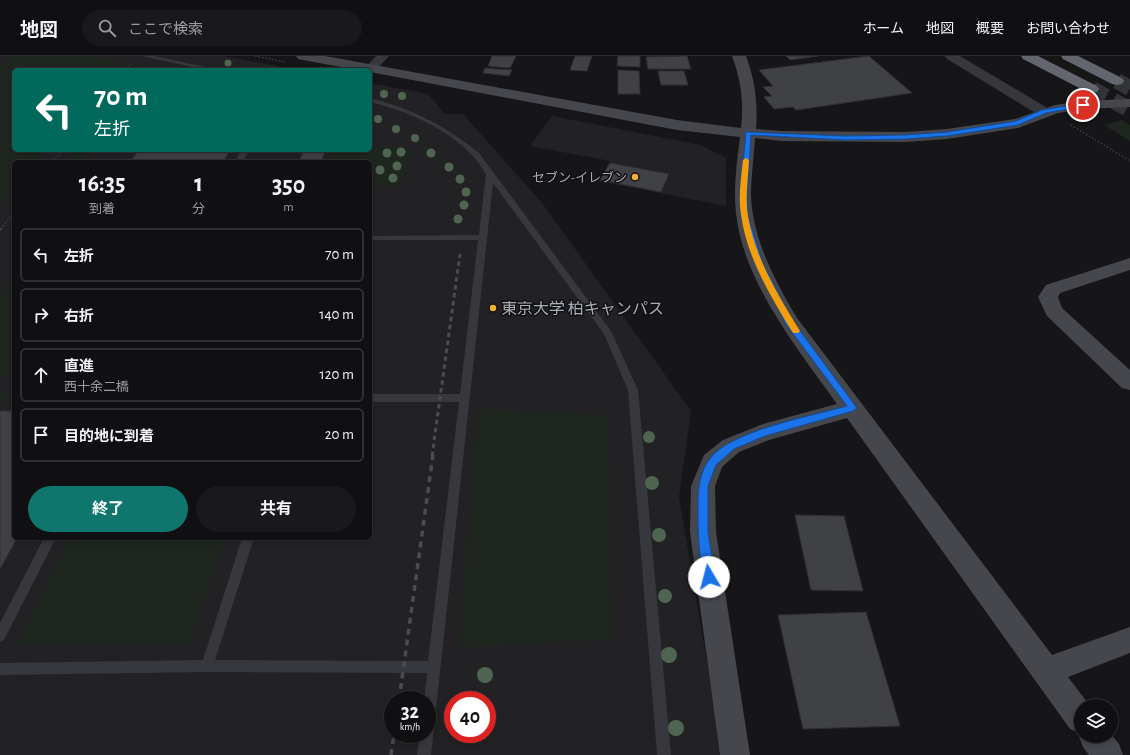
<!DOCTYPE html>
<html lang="ja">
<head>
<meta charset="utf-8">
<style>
	body { margin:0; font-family:"Alegreya Sans","Noto Sans JP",sans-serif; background:#19191b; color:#f1f3f6; height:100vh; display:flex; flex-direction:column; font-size:15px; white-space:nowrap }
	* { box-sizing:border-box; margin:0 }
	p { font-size:13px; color:#9c9d9f }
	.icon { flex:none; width:22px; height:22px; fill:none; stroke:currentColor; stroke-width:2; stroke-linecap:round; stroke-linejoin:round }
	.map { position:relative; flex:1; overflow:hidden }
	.side { position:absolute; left:12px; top:104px; width:360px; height:380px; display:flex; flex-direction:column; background:#101012; border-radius:6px; box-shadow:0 2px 6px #0003,0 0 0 1px #303032 }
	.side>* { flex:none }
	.guide { position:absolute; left:12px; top:12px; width:360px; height:84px; border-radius:6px; box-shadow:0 2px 6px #0003,0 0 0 1px #303032; background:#00695c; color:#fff; overflow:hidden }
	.fabs { position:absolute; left:1074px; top:643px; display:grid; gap:8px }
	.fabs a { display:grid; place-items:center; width:44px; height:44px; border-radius:50%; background:#101012; box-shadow:0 2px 6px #0003,0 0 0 1px #303032; font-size:20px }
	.speed { position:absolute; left:384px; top:635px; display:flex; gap:8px; font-size:20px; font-weight:700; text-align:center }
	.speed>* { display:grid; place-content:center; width:52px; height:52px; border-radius:50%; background:#101012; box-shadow:0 2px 6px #0003,0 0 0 1px #303032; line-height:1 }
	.speed small { font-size:10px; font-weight:400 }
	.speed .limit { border:6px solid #d22; background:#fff; color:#111 }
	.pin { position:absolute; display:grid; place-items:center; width:34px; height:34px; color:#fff; margin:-17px; border:2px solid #fff; border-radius:50%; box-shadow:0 1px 4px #0007 }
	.me { position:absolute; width:44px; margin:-22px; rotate:352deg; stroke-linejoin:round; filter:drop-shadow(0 0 3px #0008) }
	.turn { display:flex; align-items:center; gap:14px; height:84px; padding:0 16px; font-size:18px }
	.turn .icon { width:52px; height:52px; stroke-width:2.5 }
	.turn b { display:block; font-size:28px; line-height:34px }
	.eta { display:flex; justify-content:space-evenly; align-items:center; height:68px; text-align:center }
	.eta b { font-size:24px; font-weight:700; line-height:28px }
	.action { display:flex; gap:8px; margin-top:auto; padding:8px 16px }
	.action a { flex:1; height:46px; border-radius:24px; background:#0f766e; color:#fff; font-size:16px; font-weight:700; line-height:46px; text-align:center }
	.action a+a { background:#19191b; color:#f1f3f6 }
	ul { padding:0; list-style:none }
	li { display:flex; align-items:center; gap:12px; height:54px; margin:0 8px 6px; padding:0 8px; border:2px solid #303032; border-radius:6px }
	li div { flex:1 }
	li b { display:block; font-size:15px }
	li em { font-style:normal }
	header { display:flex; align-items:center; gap:24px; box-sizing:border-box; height:56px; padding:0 20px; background:#101012; border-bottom:1px solid #303032 }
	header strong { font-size:19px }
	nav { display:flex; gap:22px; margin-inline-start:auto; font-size:14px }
	.search { width:280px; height:36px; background:#19191b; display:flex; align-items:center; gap:10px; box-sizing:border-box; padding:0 14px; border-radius:22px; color:#9c9d9f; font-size:15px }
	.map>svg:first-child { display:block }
</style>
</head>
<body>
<header>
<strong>地図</strong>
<div class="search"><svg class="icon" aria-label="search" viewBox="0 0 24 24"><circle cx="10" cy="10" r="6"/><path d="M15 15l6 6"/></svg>ここで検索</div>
<nav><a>ホーム</a><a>地図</a><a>概要</a><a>お問い合わせ</a></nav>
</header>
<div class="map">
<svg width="1130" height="699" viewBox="0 0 1130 699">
	<rect width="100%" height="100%" fill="#161618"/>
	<path fill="#222225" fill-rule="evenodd" d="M0,0H223L300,14H14V94H370V27L428,38L445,58H463L543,148L691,355L679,441L713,642L721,699H0ZM14,106H370V482H14ZM393,644H427V678H393ZM453,644H487V678H453Z
		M552,60L701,89L726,102V150L599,125L610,105L530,90Z"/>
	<path fill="#1e261f" d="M10,0H90L118,5L111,14H14V94H45L36,106H14V133L0,150V10Z
		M1122,64L1130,69V85L1104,69Z
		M370,91L413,92L400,130H370V106H329L334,94H370Z
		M78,94H91L82,106H68Z
		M14,219V320H0V238Z
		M0,337H14V347H0Z
		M478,353L607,359L613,583L459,591Z
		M69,482H226L190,588L17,587Z"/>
	<path fill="#404145" stroke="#303034" d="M492,0H516L510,12L488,10Z
		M575,0H592L587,15L570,14Z
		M618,0H640V11L617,10Z
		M687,0L691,13H648L646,1Z
		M786,0H818L790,4Z
		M869,0L912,37L796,54L793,51L774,53L764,41L772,40L763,31L773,30L759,14Z
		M485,12L496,13L512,14L509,20L483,17Z
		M618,14L639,15L640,38H618Z
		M658,15H684L688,29H661Z
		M139,94H230L223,106H130Z
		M303,96H325L321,106H299Z
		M610,107L669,118L661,136L600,124Z
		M0,355H14V482H17L0,513Z
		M795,459L844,460L863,535L811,534Z
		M866,556L900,670L803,673L778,559Z"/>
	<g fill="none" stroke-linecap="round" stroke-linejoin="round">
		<path stroke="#333438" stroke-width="16" stroke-dasharray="16 8" stroke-linecap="butt" d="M1117,25L1130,32
			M1092,33L1130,54"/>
		<path stroke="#3d3f44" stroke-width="1.5" stroke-dasharray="1.5 2" stroke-linecap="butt" d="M255,0L285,6
			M126,14L131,8
			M1071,69L1130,105
			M53,106L63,94
			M1,173L14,156"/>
		<path stroke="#3d3f44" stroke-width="2.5" stroke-dasharray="2 3" stroke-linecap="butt" d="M0,174L2,172"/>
		<path fill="#37383d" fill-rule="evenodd" d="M142,0H154L219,14H207Z
			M370,42C411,52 446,70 479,97L611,275L638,334L671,699H657L628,334L604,278L493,127L431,699H417L420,678H427V644H424L427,617L207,616L0,619V607L203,604L242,482H254L215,604L428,605L459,346H370V338H460L478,184H370V180L479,179L486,118C482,112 478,106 473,100C447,72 407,55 370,46Z
			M241,94H249L243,106H235Z
			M44,482H56L4,584L0,586V567Z"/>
		<path fill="#37383d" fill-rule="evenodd" d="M376,0H389L375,15L371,16L370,14H366L365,12Z
			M945,0H960L1049,53L1051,56L1049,59H1039L947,3Z"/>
		<path fill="#45474d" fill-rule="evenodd" d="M296,0H325L677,64L741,72C744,46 741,24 732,0H746C755,24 758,47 756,73L782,75L905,76L947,73L1015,63L1055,49L1083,45L1130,43V51L1083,53L1058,57L1018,72L947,83L905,86L782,85L755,82C754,101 751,121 751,140C753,184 775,225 797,262L1052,599L1130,571V597L1068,621L1090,650H1081V680H1111V678L1119,688L1123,699H1089L1083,691L1079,680L1080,677L1070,673L847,362L769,384L739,396L722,411L715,430L716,476L750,699H720L690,476L691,430L704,399L723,384L763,368L837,348C798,293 743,226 736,157C733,131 737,106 740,81L677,74L370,16V14H357L303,4L298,3Z
			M1130,202V214L1060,237L1058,241L1062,252L1130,314V334L1122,332L1047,260L1038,241L1046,229Z"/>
		<path fill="#63666e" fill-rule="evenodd" d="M1021,0H1038L1097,30L1099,33L1097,36L1092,37L1087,36L1023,3Z
			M1061,0H1078L1122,22L1124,25L1122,28L1117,29L1112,28L1063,3Z"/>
		<path stroke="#4a4c52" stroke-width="3" stroke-dasharray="4.5 3.5" stroke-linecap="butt" d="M432,400L460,198"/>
		<path stroke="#4a4c52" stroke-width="3.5" stroke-dasharray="6 5" stroke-linecap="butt" d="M399,644L433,399
			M391,699L394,678"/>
	</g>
	<g fill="#506452">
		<circle cx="228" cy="7" r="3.5"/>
		<circle cx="384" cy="38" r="4"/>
		<circle cx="402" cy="40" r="4"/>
		<circle cx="378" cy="63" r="4"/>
		<circle cx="396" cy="73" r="4"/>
		<circle cx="415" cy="82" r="4"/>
		<circle cx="401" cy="96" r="4.5"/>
		<circle cx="387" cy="97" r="4.5"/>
		<circle cx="431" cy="97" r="4.5"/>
		<circle cx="397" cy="110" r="4.5"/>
		<circle cx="449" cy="111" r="4.5"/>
		<circle cx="380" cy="114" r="4.5"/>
		<circle cx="393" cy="122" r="4.5"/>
		<circle cx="460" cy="123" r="4.5"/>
		<circle cx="466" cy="136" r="4.5"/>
		<circle cx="464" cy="149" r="4.5"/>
		<circle cx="458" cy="163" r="4.5"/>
		<circle cx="649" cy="381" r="6"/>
		<circle cx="652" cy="427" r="7"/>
		<circle cx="659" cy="479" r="7"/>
		<circle cx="665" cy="540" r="7"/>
		<circle cx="669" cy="599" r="8"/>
		<circle cx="485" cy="619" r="8"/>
		<circle cx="676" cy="672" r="8"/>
	</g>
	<path fill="#1a73e8" stroke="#114b97" d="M1083,47L1085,48V50L1046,57L1018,69L947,80L905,83L846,84L751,79L747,141L748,160L763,208L792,264L857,352L853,355L765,380L734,393L716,409L708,430V476L715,521L713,524L709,526L706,524C699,510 698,476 698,461C698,441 697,421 709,404C728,375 812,360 847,350L786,268L755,208L741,160L740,141L746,76L846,80L905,79L947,76L1016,65L1042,54Z"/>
	<path fill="#f59e0b" d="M746,102L749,104C748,123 745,141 748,160C755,202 778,239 800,275L798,277H793C771,241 747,202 741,159C738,141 741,123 743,104Z"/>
	<g fill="#f2b134" stroke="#111113" stroke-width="1.5">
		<circle cx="635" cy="121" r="4"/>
		<circle cx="493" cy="252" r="4"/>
	</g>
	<g text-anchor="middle" stroke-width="3" stroke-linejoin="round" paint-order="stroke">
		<g font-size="13" fill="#a8adb8" stroke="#111113" text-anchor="end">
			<text x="627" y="126">セブン-イレブン</text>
		</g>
		<g font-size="16" fill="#a8adb8" stroke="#111113" text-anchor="start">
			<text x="501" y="258">東京大学 柏キャンパス</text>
		</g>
	</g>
</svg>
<div class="fabs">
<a><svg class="icon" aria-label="layers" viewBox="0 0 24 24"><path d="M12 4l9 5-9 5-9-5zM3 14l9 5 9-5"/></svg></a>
</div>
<div class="speed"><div>32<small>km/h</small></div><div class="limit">40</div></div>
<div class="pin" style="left:1083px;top:49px;background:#d93025"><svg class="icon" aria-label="arrive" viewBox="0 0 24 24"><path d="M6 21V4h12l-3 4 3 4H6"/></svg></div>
<svg class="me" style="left:709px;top:521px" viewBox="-20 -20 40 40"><circle r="19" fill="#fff"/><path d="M0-13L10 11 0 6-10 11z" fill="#1a73e8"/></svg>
<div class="guide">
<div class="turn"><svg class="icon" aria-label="left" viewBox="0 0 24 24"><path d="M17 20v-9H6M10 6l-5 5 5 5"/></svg><div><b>70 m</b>左折</div></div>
</div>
<section class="side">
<div class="eta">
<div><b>16:35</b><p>到着</p></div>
<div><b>1</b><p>分</p></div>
<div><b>350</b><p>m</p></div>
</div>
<ul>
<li><svg class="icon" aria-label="left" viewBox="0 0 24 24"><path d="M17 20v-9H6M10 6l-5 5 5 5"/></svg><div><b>左折</b></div><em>70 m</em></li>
<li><svg class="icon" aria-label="right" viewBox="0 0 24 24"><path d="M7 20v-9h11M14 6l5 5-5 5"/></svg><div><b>右折</b></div><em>140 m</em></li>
<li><svg class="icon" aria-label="ahead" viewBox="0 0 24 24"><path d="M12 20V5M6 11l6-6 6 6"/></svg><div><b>直進</b><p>西十余二橋</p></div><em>120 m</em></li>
<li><svg class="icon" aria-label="arrive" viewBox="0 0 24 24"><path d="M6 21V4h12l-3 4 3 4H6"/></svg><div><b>目的地に到着</b></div><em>20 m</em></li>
</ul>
<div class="action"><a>終了</a><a>共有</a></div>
</section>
</div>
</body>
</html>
